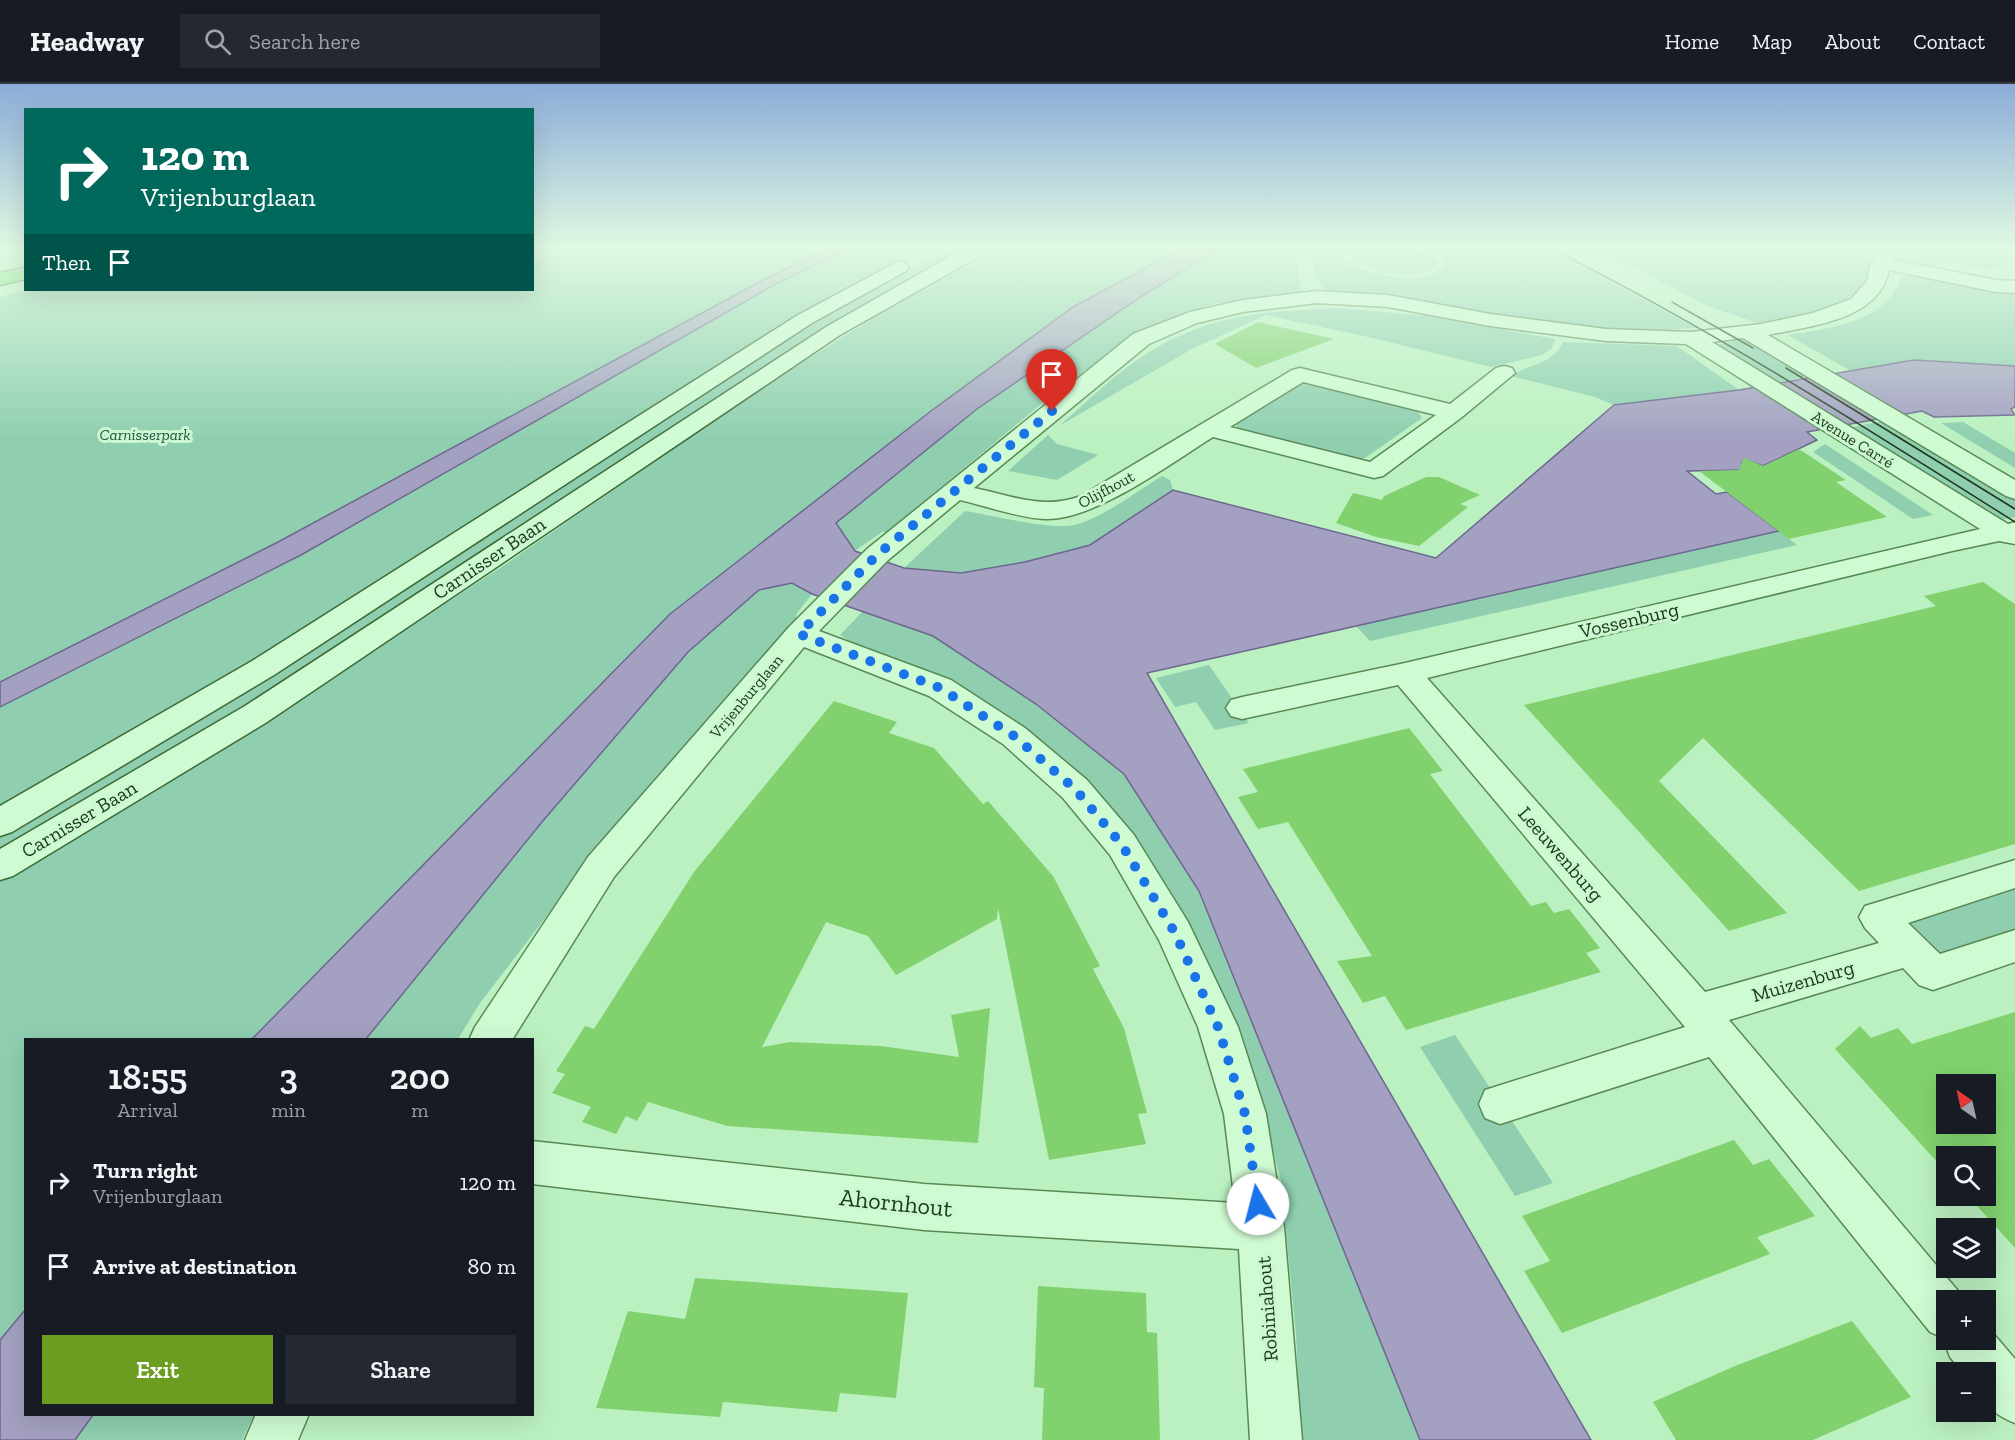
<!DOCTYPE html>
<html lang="en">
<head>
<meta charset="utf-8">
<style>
	body { margin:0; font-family:"Zilla Slab",serif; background:#242831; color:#f1f3f6; height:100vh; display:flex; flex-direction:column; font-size:22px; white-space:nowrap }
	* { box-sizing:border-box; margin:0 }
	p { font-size:20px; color:#9ea1a6 }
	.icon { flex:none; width:33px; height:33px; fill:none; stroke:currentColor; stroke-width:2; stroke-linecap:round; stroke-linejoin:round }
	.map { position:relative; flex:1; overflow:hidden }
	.sheet { position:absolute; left:24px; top:954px; width:510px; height:378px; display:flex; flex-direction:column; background:#171b24; border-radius:0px; box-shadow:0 6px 24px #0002 }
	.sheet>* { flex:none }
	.guide { position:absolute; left:24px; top:24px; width:510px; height:183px; border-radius:0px; box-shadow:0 6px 24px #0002; background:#00695c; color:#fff; overflow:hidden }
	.needle { width:39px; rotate:326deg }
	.fabs { position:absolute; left:1936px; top:990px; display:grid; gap:12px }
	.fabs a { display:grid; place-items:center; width:60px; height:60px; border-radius:0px; background:#171b24; box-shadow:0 6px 24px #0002; font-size:30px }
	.pin { position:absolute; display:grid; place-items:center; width:51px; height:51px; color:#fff; margin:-62px -26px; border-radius:50% 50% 50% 0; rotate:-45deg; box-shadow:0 0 6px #0007 }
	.pin .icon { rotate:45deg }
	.me { position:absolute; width:66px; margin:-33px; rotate:352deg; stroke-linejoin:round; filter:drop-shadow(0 0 4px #0008) }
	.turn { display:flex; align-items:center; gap:21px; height:126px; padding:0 18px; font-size:27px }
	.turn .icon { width:78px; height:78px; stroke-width:2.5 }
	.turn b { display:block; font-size:42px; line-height:51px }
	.then { display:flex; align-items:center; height:57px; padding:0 18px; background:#0003; gap:12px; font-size:22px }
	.eta { display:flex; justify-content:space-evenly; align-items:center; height:102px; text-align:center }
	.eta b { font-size:36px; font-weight:600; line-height:42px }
	.button { display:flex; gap:12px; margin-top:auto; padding:12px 18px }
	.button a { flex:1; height:69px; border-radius:0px; background:#6c9c20; color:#fff; font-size:24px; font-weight:600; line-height:69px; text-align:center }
	.button a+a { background:#242831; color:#f1f3f6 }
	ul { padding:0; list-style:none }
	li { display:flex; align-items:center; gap:18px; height:84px; padding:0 18px }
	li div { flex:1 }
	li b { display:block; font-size:22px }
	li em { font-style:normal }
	header { display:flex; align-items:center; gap:36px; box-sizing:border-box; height:84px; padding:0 30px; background:#171b24; border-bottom:2px solid #363941 }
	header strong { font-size:28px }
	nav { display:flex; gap:33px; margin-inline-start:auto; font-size:21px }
	.search { width:420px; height:54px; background:#242831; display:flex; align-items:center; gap:15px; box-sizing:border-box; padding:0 21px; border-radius:0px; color:#9ea1a6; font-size:22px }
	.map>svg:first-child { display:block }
</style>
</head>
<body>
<header>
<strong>Headway</strong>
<div class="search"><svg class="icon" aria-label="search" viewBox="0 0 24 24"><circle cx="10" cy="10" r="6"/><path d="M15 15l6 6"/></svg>Search here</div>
<nav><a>Home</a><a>Map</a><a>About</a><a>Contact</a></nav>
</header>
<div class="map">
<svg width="2015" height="1356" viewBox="0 0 2015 1356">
	<rect width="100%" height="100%" fill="#bbf1c0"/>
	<path fill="#8fcfb0" d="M533,165H827L763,196L278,458L0,598V213L29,206H532Z
		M850,165H934L803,235L409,486L0,729V623L303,470L776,200Z
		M946,165H969L884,211L748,293L362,552L0,771V748L779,257Z
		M997,165H1181L1073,223L931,327L670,530L251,955L26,956L25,1226L0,1256V795L273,631L506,480L761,304L870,236Z
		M1219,165H1296L1301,208L1219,219L1182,229L1141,248L1052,311L887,448H882L855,467L836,439L977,325L1139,214Z
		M1311,165H1341L1343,175C1362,191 1424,204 1443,183L1442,174L1427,165H1551L1696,244C1574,253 1451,226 1331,209C1314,200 1314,183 1311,165Z
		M1349,165C1370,165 1427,158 1437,178C1429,202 1361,188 1349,170Z
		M1598,165H1875L1867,195L1858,207L1837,221L1806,232L1757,239L1708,222Z
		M1914,165H2014L2015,179L1985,186L1938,176L1936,183L1909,176L1907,173Z
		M1910,191L1921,193L1923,191L2015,208V282L1914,276L1851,287L1788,251C1831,244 1886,239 1902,192Z
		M1341,224L1428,232L1555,255L1552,264L1542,271L1491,283L1377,255L1266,231L1190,266L1059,342C1085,320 1111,293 1140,274C1206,230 1265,227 1341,224Z
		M1744,255L1761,261L1814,291L1773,299L1721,267L1720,260Z
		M1563,258L1677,262L1739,306L1614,321L1595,313L1511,292C1530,279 1554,280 1563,258Z
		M1299,299L1407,323L1418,328L1422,334L1365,374L1358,376L1246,348L1237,343V337Z
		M1888,336L2015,414V433L2001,436L1848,344Z
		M1963,338L2015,369V384L1941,339Z
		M1048,351L1057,360L1098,371L1057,396L1008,387Z
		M1825,360L1933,431L1913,435L1813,368Z
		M1162,392L1170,396L1173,406L1090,461L1025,478L961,489L904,484L965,427C990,431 1051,446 1074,441C1103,434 1137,407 1162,392Z
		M1779,447L1797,461L1370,557L1356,542Z
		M792,499L812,510L797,529L794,545L628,726L480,919L458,955L366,956L542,738L688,568L759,506Z
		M862,528L933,552L1036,620L1124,690L1199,807L1420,1356H1301L1296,1250L1281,1097L1245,960L1200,863L1154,782L1093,708L840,551Z
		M1209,581L1249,639L1215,646L1196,618L1175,623L1156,594Z
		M2015,801V849L1931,876L1893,840Z
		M1455,951L1553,1099L1515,1112L1420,963Z
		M93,1331H254L242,1356H75Z"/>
	<path fill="#a3a0c1" stroke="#6d678f" stroke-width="1.5" d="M827,165H850L776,200L301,471L0,623V598L278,458L763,196Z
		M1181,165H1219L1139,214L977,325L836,439L855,467L904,484L961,489L1025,478L1090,461L1173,406L1436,474L1614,321L1739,306L1914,276L2015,282V323L2011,325L2015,331L1934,333L1922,327L1807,348L1817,356L1763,382L1746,376L1742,379L1746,386L1687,387L1716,410L1727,408L1779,447L1147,589L1591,1356H1420L1199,807L1124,690L1036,620L933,552L812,510L792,499L759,506L688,568L542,738L366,955L251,956L670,530L931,327L1073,223Z
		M25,1226L26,1330L93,1331L75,1356H0V1256Z"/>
	<path fill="#81d26e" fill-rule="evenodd" d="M1258,238L1334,255L1256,284L1215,260Z
		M1799,365L1846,396L1836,398L1887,433L1789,455L1699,387L1739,386L1744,374L1763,382Z
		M1426,393H1439L1480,411L1460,420L1468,423L1419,462L1376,453L1336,439L1353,409L1382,416L1384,412Z
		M1983,498L2015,520V760L1859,807L1703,654L1659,697L1787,829L1729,847L1524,621L1936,522L1924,512Z
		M834,617L897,638L889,649L934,664L983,720L988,717L1053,792L1100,882L1093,885L1124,944L1147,1029L1138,1030L1146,1060L1049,1076L998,824L997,835L896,891L868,852L826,838L762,963L790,958L881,962L959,973L951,931L990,924L978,1059L727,1042L648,1018L637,1037L626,1032L616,1050L582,1038L591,1023L552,1009L565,990L556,987L571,964L585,942L594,945L694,788Z
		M1409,644L1443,687L1430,690L1531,822L1546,818L1554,829L1569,825L1600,864L1586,869L1601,888L1406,946L1385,912L1363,919L1337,877L1372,872L1288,738L1258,745L1238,713L1258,708L1243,685Z
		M2015,928V1164L1968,1112H1986V1072H1947V1089L1835,965L1860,942L1871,954L1898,944L1912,960ZM1947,1000H1986V1040H1947Z
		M1734,1056L1753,1081L1769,1075L1815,1132L1757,1153L1770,1170L1562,1249L1524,1187L1550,1177L1522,1132Z
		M695,1194L908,1209L896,1314L840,1309L837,1328L723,1318L720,1333L596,1324L628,1227L685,1235Z
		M1038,1202L1146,1209L1147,1248L1157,1249L1160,1356H1042L1044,1304L1034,1303Z
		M1852,1237L1911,1313L1813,1356H1676L1653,1318L1735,1282Z"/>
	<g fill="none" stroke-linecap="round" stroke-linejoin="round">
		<defs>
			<path id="street" d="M1882,165H1901L1893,176L1996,196L2015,197V209L1996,208L1889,186C1879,237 1809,242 1768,251L2015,396V415L2006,412L1743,254L1712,258L2008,440L2015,438V460L1999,457L1952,467L1427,594L1705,908L1879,859L1865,844L1859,833L1865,822L2015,776V804L1908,839L1940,870L2015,846V878L1933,906L1919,901L1903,884L1729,936L1964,1214L1965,1216H1947V1256H1986V1241L2015,1275V1339C1985,1327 1986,1319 1986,1288H1962L1950,1273L1943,1254L1930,1248L1709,973L1500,1040L1485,1034L1479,1020L1485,1006L1685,943L1398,601L1242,635L1231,632L1226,624L1231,616L1242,613L1405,579L1980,445L1686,260L1606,257L1490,242L1388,223L1316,219L1243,228L1197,239L1149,260L974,404C1013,412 1043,426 1081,412L1292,286L1300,284L1450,320L1496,284L1504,282L1512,284L1515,289L1462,333L1383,392L1374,394L1213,353C1171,379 1094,437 1045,435C1019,434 986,422 960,416L887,477L819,547L951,596L1025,644L1087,696L1134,751L1188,838L1238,943L1266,1030L1284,1143L1302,1356H1250L1239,1165L924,1146L532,1100V1057L924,1100L1235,1119L1224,1030L1198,943L1159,856L1110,771L1063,714L1003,660L929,612L804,563L614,793L512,956H469L475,943L588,773L789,543L867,465L1133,250L1190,228L1243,216L1316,207L1388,211L1490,230L1606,245L1691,248L1761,240L1813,229L1851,215L1867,197L1871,179ZM1303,298L1436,331L1370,378L1230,343Z
				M256,1330H309L298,1356H245Z"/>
			<path id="secondary" d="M963,165H987L985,169L840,251L267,638L13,792L0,796V765L245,622L826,243Z
				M899,177L906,179L909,183L906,187L812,239L274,591L12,748L0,752V722L252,577L798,231Z"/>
			<path id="highway" d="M26,183V195L0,201V189Z"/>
		</defs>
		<use href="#street" stroke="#588954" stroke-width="3"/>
		<use href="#secondary" stroke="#3d6a37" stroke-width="3"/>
		<use href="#highway" stroke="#2f5629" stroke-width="3"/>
		<use href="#street" fill="#cffbd3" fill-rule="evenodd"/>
		<use href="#secondary" fill="#cffbd3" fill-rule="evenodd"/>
		<use href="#highway" fill="#4be844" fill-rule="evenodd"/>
		<path stroke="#1d371a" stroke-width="1.5" d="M1552,165C1713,246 1863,342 2015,438
			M1672,218L1753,264
			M1786,284L2015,425"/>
	</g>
	<linearGradient id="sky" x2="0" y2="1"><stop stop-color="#8cacd8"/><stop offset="0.46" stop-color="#e0f9e3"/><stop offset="1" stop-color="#e0f9e3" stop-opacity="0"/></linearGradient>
	<rect width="2015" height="355" fill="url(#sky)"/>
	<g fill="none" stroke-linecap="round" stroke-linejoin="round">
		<path stroke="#1a73e8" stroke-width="10" stroke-dasharray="0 18" d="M1052,327L877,471L799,550L940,604L1014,652L1075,705L1122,761L1175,849L1218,943L1245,1030L1258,1120"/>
	</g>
	<g text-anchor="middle" stroke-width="6" stroke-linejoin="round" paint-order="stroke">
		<g font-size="16" font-style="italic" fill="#1f5542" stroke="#cbf8d0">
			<text x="145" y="356">Carnisserpark</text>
		</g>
		<g font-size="16" fill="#1d371a" stroke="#cbf8d0">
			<text transform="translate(1853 355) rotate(32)" y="6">Avenue Carré</text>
			<text transform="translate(1106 405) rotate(-28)" y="6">Olijfhout</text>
			<text transform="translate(746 612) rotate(-50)" y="6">Vrijenburglaan</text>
		</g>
		<g font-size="20" fill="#1d371a" stroke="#cbf8d0">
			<text transform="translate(489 474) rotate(-34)" y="7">Carnisser Baan</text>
			<text transform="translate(1629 536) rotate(-13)" y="7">Vossenburg</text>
			<text transform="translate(79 735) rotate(-31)" y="7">Carnisser Baan</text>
			<text transform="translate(1561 770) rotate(49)" y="7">Leeuwenburg</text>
			<text transform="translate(1803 897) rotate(-16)" y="7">Muizenburg</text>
			<text transform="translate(1267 1225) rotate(-94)" y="7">Robiniahout</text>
		</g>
		<g font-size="24" fill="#1d371a" stroke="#cbf8d0">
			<text transform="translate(896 1119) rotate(6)" y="8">Ahornhout</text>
		</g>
	</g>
</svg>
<div class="fabs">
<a><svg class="needle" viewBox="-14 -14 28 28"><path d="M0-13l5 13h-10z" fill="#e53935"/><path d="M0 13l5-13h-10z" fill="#9ea1a6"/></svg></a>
<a><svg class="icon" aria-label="search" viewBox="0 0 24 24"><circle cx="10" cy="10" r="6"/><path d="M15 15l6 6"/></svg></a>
<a><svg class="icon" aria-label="layers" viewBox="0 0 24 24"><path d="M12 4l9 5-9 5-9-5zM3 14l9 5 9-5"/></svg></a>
<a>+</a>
<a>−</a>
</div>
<div class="pin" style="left:1052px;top:327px;background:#d93025"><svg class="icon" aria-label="arrive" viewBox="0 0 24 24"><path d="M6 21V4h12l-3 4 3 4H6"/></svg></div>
<svg class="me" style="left:1258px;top:1120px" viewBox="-20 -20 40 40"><circle r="19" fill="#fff"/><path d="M0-13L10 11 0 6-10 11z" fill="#1a73e8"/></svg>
<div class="guide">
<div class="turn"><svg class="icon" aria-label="right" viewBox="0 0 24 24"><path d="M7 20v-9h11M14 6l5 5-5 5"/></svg><div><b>120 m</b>Vrijenburglaan</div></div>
<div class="then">Then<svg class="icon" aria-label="arrive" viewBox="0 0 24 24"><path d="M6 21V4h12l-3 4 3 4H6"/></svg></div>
</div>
<section class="sheet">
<div class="eta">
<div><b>18:55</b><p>Arrival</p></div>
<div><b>3</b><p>min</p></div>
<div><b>200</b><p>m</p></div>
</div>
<ul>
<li><svg class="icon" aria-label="right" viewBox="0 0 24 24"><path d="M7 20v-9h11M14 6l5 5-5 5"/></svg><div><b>Turn right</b><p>Vrijenburglaan</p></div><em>120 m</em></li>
<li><svg class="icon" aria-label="arrive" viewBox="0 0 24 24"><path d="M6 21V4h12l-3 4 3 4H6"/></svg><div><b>Arrive at destination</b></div><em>80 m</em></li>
</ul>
<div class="button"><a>Exit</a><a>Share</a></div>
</section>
</div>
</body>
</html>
